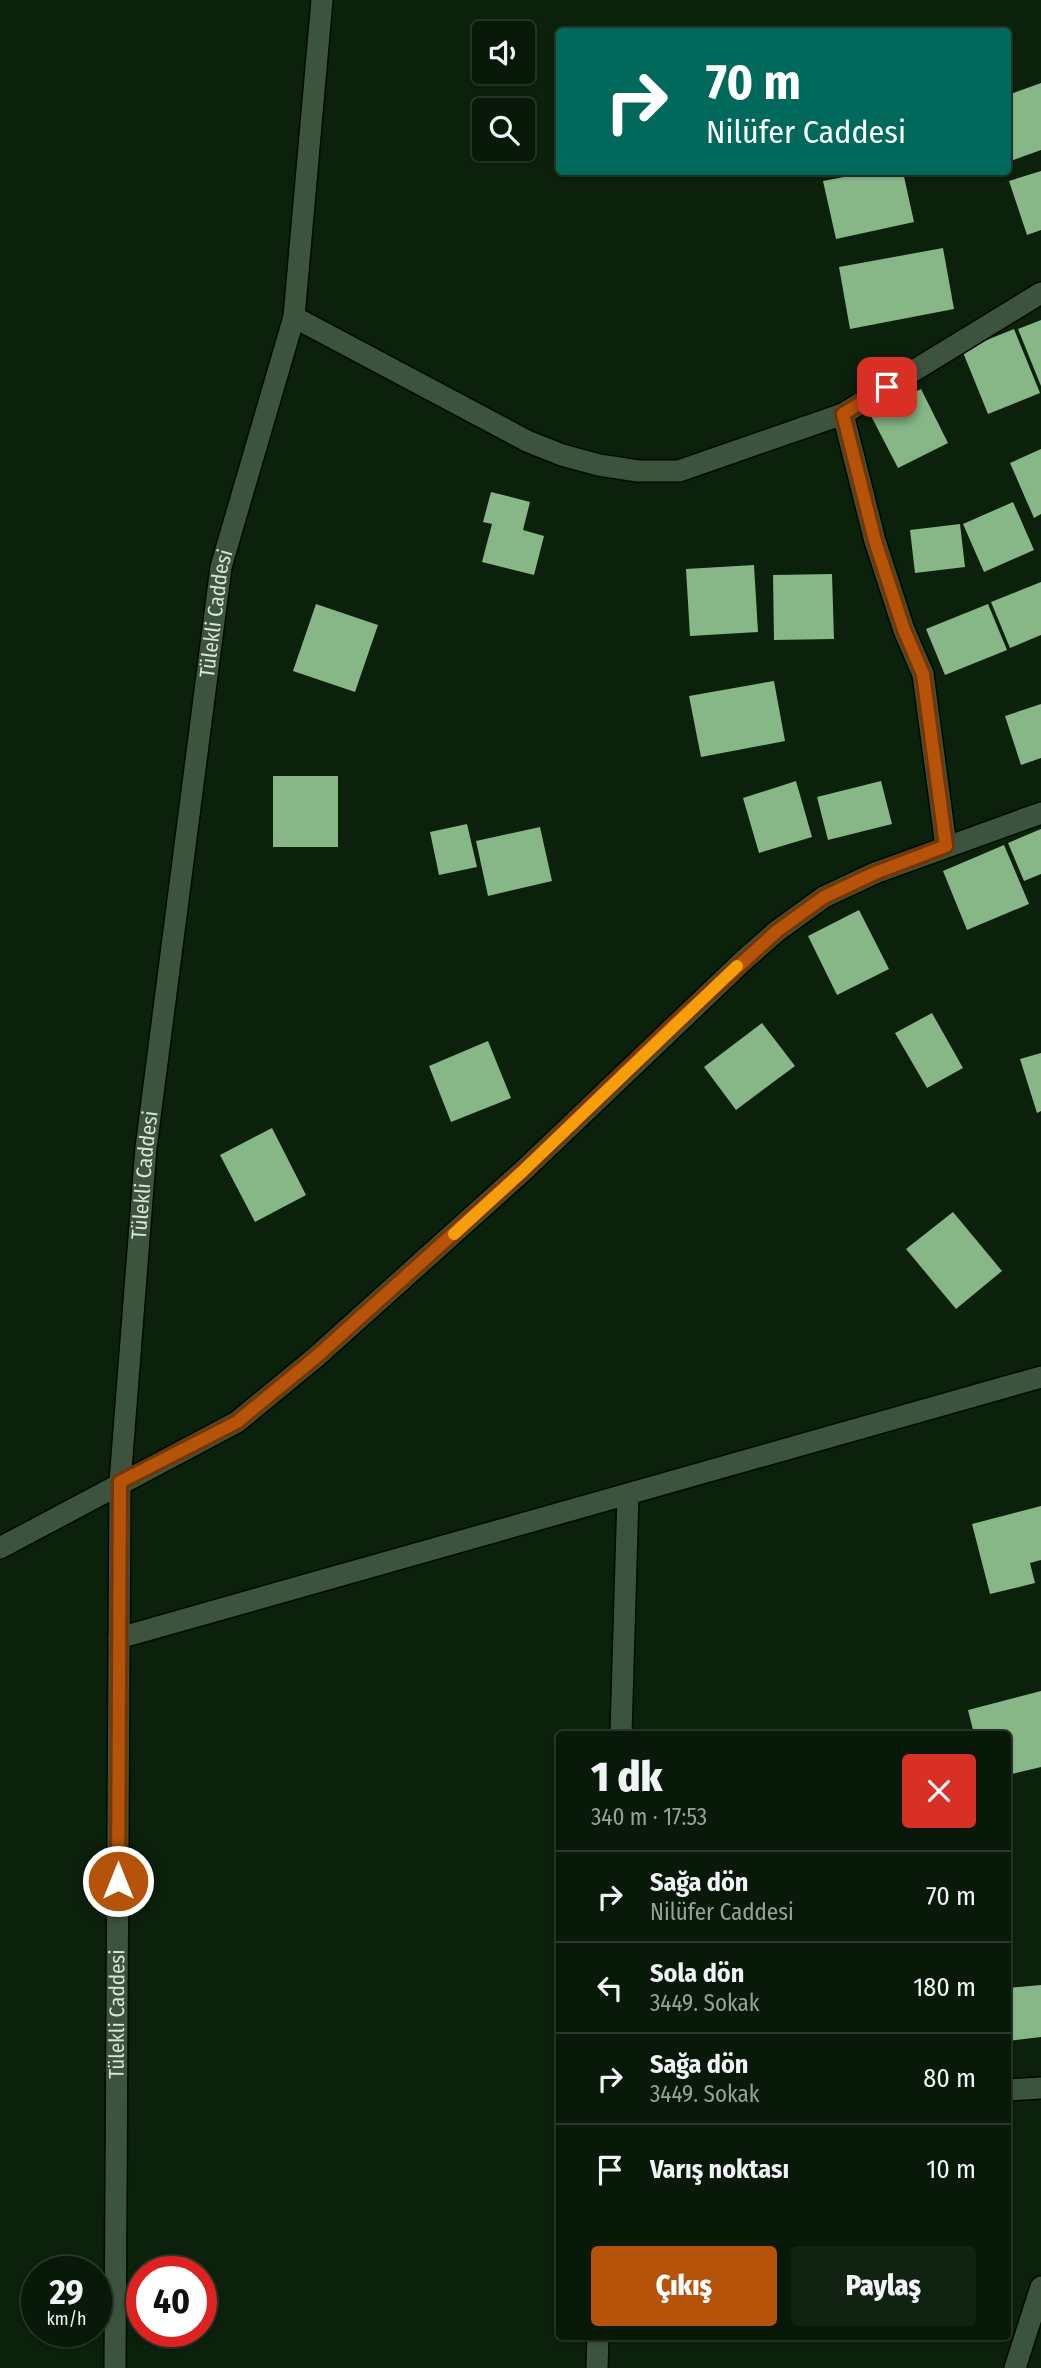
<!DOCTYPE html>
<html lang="tr">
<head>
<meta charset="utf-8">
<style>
	body { margin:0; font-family:"Fira Sans Condensed",sans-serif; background:#112212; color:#f1f3f6; height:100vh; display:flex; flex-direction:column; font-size:26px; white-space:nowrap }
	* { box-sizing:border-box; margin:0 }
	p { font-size:23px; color:#98a09c }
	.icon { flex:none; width:38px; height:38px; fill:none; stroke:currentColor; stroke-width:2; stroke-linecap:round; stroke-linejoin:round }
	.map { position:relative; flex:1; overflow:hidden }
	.sheet { position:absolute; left:556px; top:1731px; width:455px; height:609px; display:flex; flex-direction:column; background:#081909; border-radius:7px; box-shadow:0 2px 5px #0004,0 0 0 2px #29382a }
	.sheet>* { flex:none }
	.hud { position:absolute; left:556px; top:28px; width:455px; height:147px; border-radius:7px; box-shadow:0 2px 5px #0004,0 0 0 2px #29382a; background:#00695c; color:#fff; overflow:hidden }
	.fabs { position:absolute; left:472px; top:21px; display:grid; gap:14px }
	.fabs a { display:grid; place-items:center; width:63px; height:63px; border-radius:7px; background:#081909; box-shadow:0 2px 5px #0004,0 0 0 2px #29382a; font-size:35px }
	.speed { position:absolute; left:21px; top:2256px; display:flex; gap:14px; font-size:35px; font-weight:700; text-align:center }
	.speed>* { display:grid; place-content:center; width:91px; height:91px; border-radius:50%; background:#081909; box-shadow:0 2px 5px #0004,0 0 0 2px #29382a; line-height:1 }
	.speed small { font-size:18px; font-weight:400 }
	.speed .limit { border:10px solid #d22; background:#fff; color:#111 }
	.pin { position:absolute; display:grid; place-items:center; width:60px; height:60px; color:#fff; margin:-30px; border-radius:14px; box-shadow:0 4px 10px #0006 }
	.me { position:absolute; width:77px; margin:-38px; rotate:0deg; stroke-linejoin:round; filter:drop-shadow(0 0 5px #0008) }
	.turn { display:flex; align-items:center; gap:24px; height:147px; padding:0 35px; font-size:32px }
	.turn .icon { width:91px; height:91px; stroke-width:2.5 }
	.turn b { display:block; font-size:49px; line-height:60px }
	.round { display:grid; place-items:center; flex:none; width:74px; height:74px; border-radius:7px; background:#112212 }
	.head { display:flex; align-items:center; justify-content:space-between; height:119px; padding:0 35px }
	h1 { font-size:42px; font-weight:800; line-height:52px }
	.primary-button { display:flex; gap:14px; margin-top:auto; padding:14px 35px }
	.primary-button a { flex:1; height:80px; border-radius:7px; background:#b45309; color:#fff; font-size:28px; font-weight:800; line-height:80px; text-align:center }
	.primary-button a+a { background:#112212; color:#f1f3f6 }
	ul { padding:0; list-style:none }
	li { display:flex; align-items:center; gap:21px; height:91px; padding:0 35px; border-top:2px solid #29382a }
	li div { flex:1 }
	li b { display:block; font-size:26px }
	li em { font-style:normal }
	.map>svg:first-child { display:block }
</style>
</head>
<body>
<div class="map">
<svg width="1041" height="2368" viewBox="0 0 1041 2368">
	<rect width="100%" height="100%" fill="#0b210c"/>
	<path fill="#87b687" d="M1041,83V150L1008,162V95Z
		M1041,171V230L1027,235L1009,181Z
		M870,172H903L914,222L836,239L823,181Z
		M943,248L954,309L850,329L839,267Z
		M1041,320V386L1018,329Z
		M1014,329L1040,393L988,414L962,350Z
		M921,389L948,443L898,468L870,414Z
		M1041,449V514L1034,518L1010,463Z
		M491,492L530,502L523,530L544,536L534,575L482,562L492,524L483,522Z
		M1013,502L1034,550L984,572L963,524Z
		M960,524L965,567L915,573L910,530Z
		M754,565L758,632L690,636L686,569Z
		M832,574L834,639L774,640L773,575Z
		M1041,582V635L1010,648L991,602Z
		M316,604L378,625L355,692L293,671Z
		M988,604L1007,650L945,675L926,629Z
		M774,681L785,741L701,757L689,696Z
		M1041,704V758L1021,765L1005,716Z
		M273,776H338V847H273Z
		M796,781L812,837L759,853L743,798Z
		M881,781L892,824L828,840L817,797Z
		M467,824L477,867L439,875L430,832Z
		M540,827L552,881L488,896L476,841Z
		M1041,829V874L1024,881L1008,843Z
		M1004,845L1029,904L967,930L943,871Z
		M859,910L889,969L837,995L808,936Z
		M932,1013L963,1068L927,1088L895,1033Z
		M762,1023L795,1066L736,1110L704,1067Z
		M488,1041L511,1098L451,1122L429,1066Z
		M1041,1053V1111L1037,1113L1020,1059Z
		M272,1128L306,1195L255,1222L220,1155Z
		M953,1212L1002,1271L956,1309L906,1249Z
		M1041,1506V1560L1030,1563L1035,1583L990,1594L972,1524Z
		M1041,1691V1767L1008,1775V1734H974L968,1710Z
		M1041,1985V2037L1008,2041V1988Z"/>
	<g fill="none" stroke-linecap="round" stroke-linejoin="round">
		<defs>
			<g id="minor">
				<path d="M294,317L527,441L562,455L599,465L638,471H679L843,414L1041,293"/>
				<path d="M843,414L875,541L904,630L923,674L946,846"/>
				<path d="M0,1548L237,1422L316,1357L524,1170L743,961L777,931L824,897L875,873L1041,813"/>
				<path d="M119,1638L1041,1377"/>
				<path d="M621,1734L628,1494"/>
				<path d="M1008,2090L1041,2088"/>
				<path id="s1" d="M115,2368L120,1482L146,1148L221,567L294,317L322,0"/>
				<path d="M597,2368L598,2336"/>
				<path d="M1015,2368L1041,2287"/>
			</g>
		</defs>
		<use href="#minor" stroke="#000a00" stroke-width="24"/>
		<use href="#minor" stroke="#3c543d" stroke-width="21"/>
	</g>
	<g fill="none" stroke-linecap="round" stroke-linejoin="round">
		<defs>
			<path id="route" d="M118,1881L120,1482L237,1422L316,1357L524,1170L676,1023L777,931L824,897L875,873L946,846L923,674L904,630L875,541L843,414L887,387"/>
		</defs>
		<use href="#route" stroke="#753606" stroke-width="18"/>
		<use href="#route" stroke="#b45309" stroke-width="12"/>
		<path stroke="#f59e0b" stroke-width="12" d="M454,1234L524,1170L737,966"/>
	</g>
	<g text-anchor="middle" stroke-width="7" stroke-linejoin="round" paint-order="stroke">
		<g font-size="21" fill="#d9e7d9" stroke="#031804">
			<text dy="7" stroke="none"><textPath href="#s1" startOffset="1760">Tülekli Caddesi</textPath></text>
			<text dy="7" stroke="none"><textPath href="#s1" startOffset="1194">Tülekli Caddesi</textPath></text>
			<text dy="7" stroke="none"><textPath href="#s1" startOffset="354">Tülekli Caddesi</textPath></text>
		</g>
	</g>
</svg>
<div class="fabs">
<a><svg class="icon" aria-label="sound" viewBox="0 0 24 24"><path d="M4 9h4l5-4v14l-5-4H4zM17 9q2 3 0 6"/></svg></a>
<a><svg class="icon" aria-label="search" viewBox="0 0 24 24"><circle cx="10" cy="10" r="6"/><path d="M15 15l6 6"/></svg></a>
</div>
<div class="speed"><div>29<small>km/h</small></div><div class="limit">40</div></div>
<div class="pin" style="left:887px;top:387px;background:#d93025"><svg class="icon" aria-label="arrive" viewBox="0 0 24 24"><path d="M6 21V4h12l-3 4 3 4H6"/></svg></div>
<svg class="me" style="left:118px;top:1881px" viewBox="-20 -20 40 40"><circle r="17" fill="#b45309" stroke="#fff" stroke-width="3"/><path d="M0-11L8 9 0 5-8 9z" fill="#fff"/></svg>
<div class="hud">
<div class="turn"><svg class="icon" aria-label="right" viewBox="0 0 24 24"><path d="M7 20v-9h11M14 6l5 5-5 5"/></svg><div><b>70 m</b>Nilüfer Caddesi</div></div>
</div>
<section class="sheet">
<div class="head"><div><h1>1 dk</h1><p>340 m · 17:53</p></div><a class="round" style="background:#d93025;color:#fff"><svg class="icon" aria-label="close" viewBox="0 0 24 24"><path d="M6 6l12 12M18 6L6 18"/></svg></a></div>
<ul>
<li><svg class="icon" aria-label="right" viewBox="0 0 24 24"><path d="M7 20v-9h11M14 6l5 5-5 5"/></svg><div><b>Sağa dön</b><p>Nilüfer Caddesi</p></div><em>70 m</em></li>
<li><svg class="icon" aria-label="left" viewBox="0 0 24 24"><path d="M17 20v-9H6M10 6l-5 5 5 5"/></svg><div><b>Sola dön</b><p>3449. Sokak</p></div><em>180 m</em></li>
<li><svg class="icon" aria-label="right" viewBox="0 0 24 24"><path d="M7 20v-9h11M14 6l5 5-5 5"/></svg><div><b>Sağa dön</b><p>3449. Sokak</p></div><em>80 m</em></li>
<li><svg class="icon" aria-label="arrive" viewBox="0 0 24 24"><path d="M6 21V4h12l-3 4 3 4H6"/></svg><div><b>Varış noktası</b></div><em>10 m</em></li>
</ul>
<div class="primary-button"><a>Çıkış</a><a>Paylaş</a></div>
</section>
</div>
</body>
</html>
